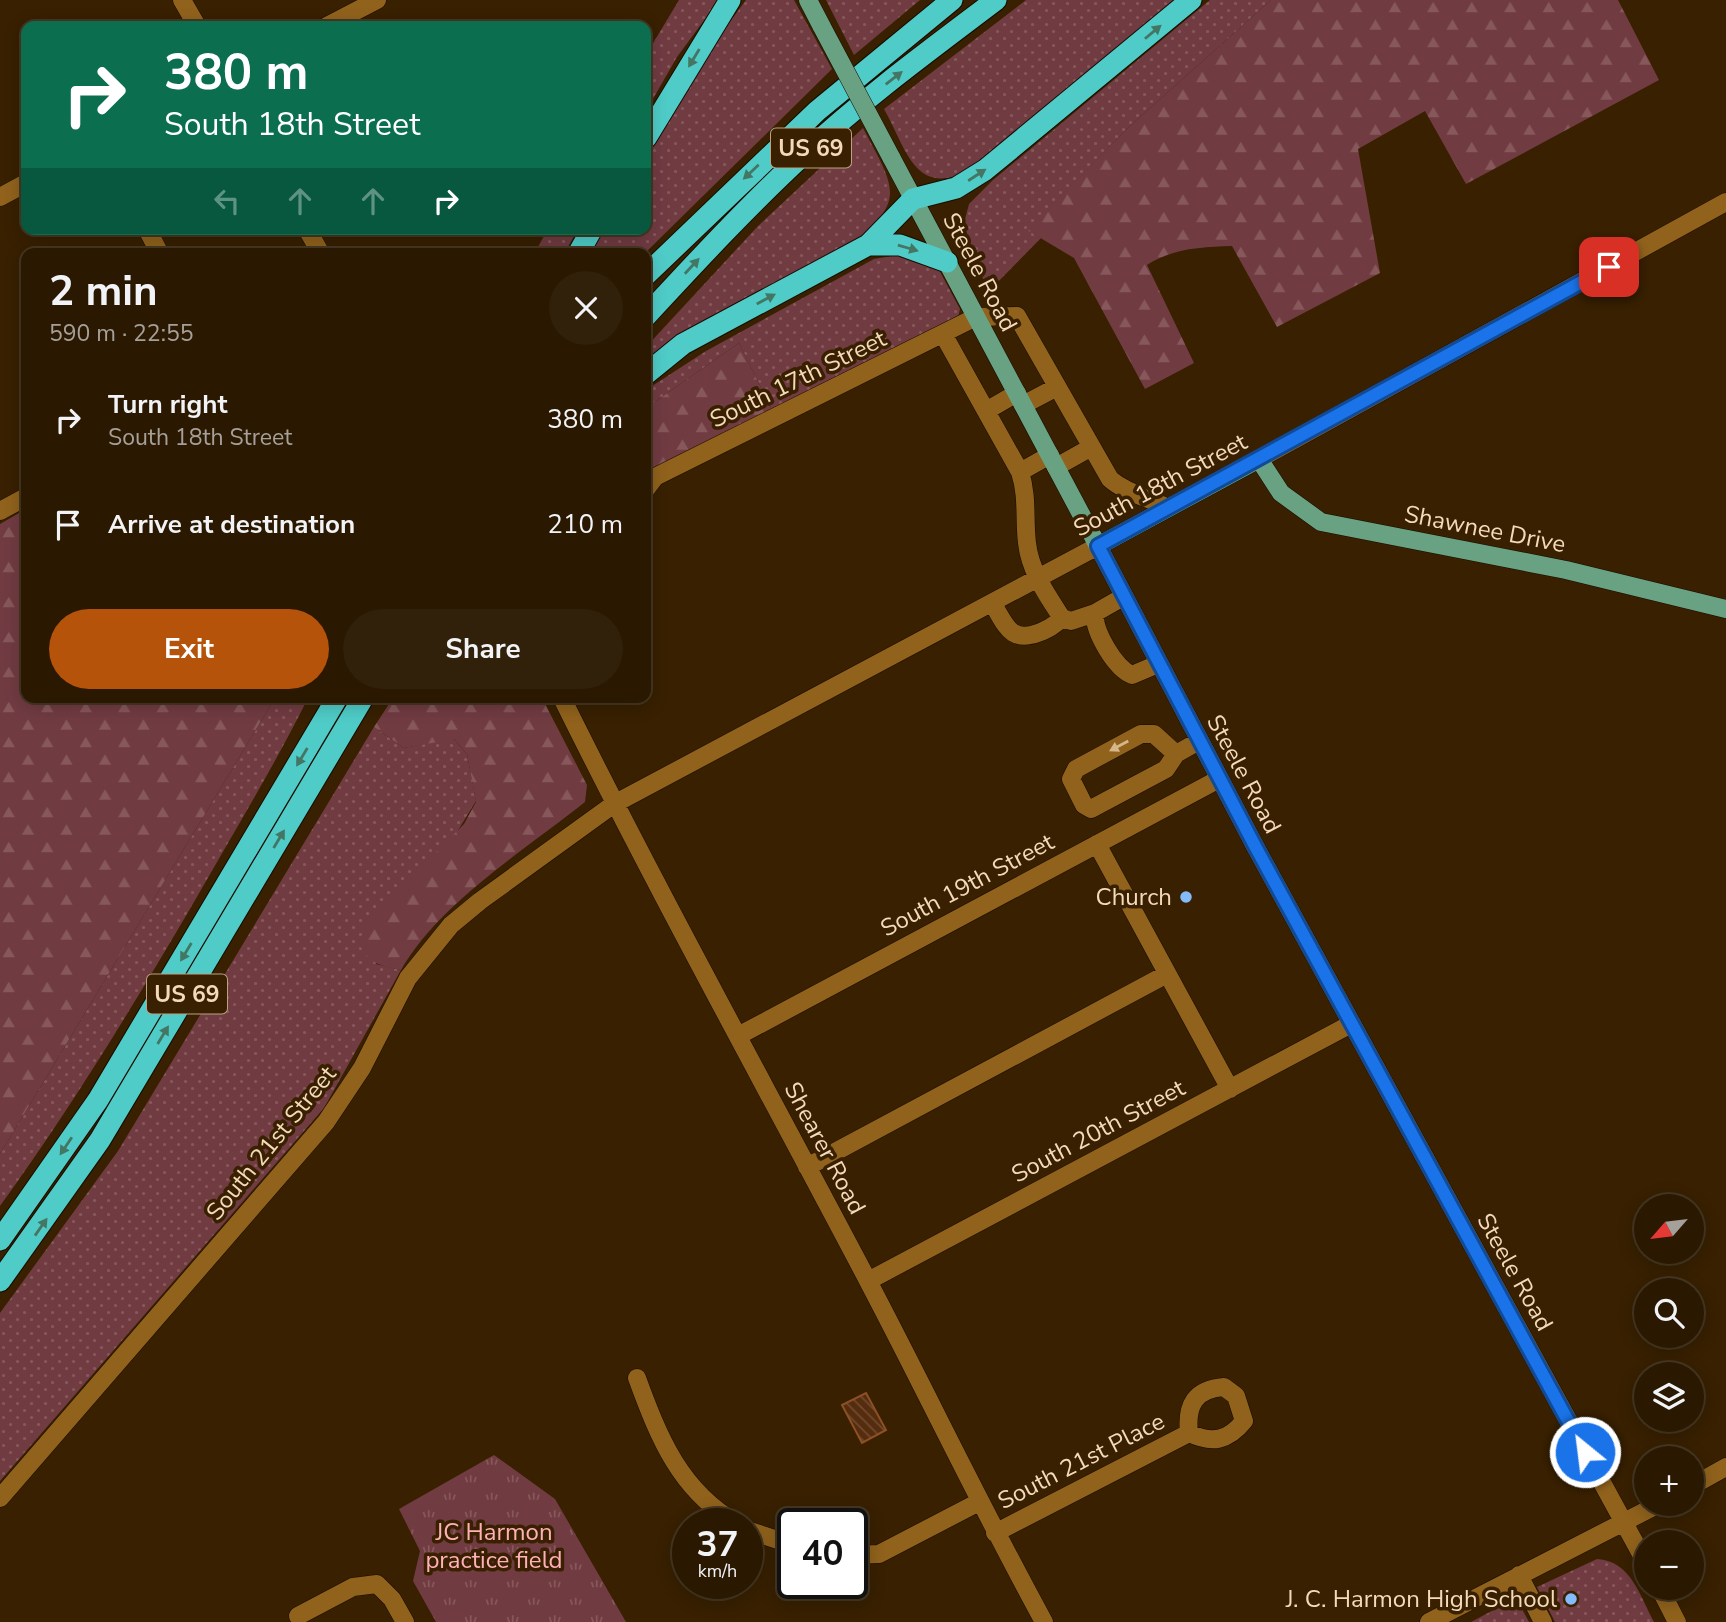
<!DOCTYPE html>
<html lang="en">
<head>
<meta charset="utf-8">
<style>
	body { margin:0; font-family:"Nunito Sans",sans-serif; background:#32210a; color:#f1f3f6; height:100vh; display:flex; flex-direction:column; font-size:26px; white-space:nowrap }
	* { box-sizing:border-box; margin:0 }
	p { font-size:23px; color:#a5a099 }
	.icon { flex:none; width:38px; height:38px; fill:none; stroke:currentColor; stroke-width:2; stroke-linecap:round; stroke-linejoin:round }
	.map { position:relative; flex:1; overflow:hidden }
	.panel { position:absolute; left:21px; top:248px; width:630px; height:455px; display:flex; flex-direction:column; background:#2a1800; border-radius:14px; box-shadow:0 4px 18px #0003,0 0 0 2px #463722 }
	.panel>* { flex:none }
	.guide { position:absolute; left:21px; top:21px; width:630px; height:214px; border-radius:14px; box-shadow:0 4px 18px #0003,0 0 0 2px #463722; background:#0b6e4f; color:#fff; overflow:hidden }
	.needle { width:46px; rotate:242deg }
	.tools { position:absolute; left:1634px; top:1194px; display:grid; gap:14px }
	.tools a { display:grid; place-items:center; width:70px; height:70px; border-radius:50%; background:#2a1800; box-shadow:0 4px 18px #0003,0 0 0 2px #463722; font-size:35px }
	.speed { position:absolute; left:672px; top:1508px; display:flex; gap:14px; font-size:35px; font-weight:700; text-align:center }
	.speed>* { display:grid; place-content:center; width:91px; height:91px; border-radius:50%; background:#2a1800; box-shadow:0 4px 18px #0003,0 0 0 2px #463722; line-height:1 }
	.speed small { font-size:18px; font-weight:400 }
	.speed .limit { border:4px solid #111; border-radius:10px; background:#fff; color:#111 }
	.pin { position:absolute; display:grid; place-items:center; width:60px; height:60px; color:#fff; margin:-30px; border-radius:14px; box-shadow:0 4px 10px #0006 }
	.me { position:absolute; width:77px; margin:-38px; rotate:331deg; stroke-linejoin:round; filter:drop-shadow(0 0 5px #0008) }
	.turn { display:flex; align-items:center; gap:24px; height:147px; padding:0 28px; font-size:32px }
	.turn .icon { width:91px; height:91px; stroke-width:2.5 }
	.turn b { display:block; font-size:49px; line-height:60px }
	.lanes { display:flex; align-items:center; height:66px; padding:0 28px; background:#0003; justify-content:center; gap:35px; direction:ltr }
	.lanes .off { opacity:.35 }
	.round { display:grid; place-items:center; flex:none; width:74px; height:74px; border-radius:37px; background:#32210a }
	.headline { display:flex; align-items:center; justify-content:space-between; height:119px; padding:0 28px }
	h1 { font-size:42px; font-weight:700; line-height:52px }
	.button { display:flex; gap:14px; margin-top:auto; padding:14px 28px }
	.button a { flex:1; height:80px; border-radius:42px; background:#b45309; color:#fff; font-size:28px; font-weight:700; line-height:80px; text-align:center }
	.button a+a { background:#32210a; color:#f1f3f6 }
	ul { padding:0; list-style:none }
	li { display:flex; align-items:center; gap:21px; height:105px; padding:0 28px }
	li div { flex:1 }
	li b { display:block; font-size:26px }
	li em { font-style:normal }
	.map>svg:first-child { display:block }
</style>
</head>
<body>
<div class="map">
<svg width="1726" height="1622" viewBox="0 0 1726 1622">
	<defs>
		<pattern id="grass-dots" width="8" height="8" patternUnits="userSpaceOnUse" patternTransform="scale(1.75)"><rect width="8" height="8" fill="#713b42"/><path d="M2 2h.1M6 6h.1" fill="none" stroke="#86575b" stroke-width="1.8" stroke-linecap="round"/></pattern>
		<pattern id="forest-firs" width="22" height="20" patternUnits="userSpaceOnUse" patternTransform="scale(1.75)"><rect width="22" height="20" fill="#713b42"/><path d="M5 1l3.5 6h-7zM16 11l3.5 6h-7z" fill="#86575b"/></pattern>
		<pattern id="park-tufts" width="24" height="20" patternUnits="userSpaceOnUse" patternTransform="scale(1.75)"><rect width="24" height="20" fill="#713b42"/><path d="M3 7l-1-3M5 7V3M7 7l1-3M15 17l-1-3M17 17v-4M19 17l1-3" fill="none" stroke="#86575b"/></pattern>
		<pattern id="building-back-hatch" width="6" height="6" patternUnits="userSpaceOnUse" patternTransform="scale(1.75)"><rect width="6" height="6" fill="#562c0e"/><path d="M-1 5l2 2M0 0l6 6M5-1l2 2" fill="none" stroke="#6f4a2f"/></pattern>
	</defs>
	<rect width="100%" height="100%" fill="#382000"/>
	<path fill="url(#grass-dots)" d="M679,0H719L677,57L646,111V55Z
		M746,0H794L832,69L644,254H588L602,229H646V155L704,57Z
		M826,0H920L854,55Z
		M1026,0H1177L972,169C915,199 908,152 884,109Z
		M1210,0H1271L1130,126L1028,230L1041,238L989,291L961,234L969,204L993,180Z
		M863,128C895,189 908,200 848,247L646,363V347L758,226Z
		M548,229H578L564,254H534Z
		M904,254L938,268L960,309L958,318L773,412L739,343L646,408V390L706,351L874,259Z
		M275,698H308C273,768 233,834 194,902C133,1006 71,1108 0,1206V1154Z
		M374,727L404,748L453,738L467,754L476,801L376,964L401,970L324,1108L0,1481V1313L118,1151Z
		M1597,1559C1631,1561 1640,1596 1654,1622H1555L1537,1587Z
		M1516,1598L1529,1622H1471Z"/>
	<path fill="url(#forest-firs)" d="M1271,0H1618L1659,80L1466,184L1425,111L1358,149L1380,273L1277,327L1232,246C1202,247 1173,248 1147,265L1194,363L1145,389L1074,258L1027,230L1130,126Z
		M739,343L773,412L646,482V408Z
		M26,509V698H275L0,1154V524Z
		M393,698H542L587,785L585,802C525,850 439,903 401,970C382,966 365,963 359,942L367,923L464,824L476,802L467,754L454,739L404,748L374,727Z"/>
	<path fill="url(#park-tufts)" d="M494,1455L555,1499L626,1622H436L413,1581L420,1551L399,1509Z"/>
	<path fill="url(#building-back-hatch)" stroke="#8e5025" stroke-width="2" d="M866,1393L886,1430L862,1443L842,1405Z"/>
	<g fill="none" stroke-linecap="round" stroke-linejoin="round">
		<defs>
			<path id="minor" d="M182,0L197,26
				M327,26L377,0
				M0,197L26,183
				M147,229L160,254
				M307,229L321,254
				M943,334L1020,472C1028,497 1024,518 1027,543C1030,571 1047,595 1062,618
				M1023,405L1057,387
				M986,411L1017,393
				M1259,459L1726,202
				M1056,467L1090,448
				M1020,472L1050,455
				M646,489L655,477L976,317L1017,316L1110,479C1126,493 1149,498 1168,508
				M0,511L26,497
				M1123,597L1095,613C1093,631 1115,668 1132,675L1158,664
				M992,603C1006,624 1009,643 1038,633C1048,629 1054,626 1062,618L1071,621L1095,613
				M562,698C659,894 765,1085 867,1279C927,1393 982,1509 1044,1622
				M1176,754L1154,734H1141L1076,769L1071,779L1084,805L1091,809L1166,769L1176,754L1199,741
				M1097,844L1230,1089
				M738,1036L1219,779
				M807,1167L1167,974
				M868,1281L1351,1024
				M637,1378C659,1438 680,1491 738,1524
				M1224,1387L1236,1396L1244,1421C1228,1441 1212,1444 1189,1433C1186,1405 1195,1389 1224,1387Z
				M1692,1486L1726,1467
				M0,1498L326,1122L362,1068L408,978L451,925L480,901L614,804L1098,546L1255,846L1647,1565
				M747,1530L793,1545
				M995,1533L1189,1433
				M852,1555L879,1554L979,1502
				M1519,1575L1543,1622
				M1659,1587L1677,1622
				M298,1616L353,1587L377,1584L392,1599L405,1622
				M1429,1622L1661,1503"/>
			<path id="major" d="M808,0L822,27
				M891,157L1098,546L1259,459L1281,493L1321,522L1566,570L1726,609"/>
			<path id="highway" d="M646,138L730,0
				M868,245H900L947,262
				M578,254L592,229
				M646,275L817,111L952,0
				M646,316C697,261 748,206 803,155C863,99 930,50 996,0
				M646,374L683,344L868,245L913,199L956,188L985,170L1191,0
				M0,1240L98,1100L337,698
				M0,1281L100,1140L363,698"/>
		</defs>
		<use href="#minor" stroke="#1a0c00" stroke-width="19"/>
		<use href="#major" stroke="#1a0c00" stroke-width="19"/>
		<use href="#highway" stroke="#1a0c00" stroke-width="23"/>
		<use href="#minor" stroke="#90621c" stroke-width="18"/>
		<use href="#major" stroke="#69a283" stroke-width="18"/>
		<use href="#highway" stroke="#4fccc8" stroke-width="21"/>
		<defs>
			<path id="major-bridge" d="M822,27L891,157"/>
		</defs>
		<use href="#major-bridge" stroke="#1a0c00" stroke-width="19" stroke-linecap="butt"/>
		<use href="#major-bridge" stroke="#69a283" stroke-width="18"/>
	</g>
	<defs><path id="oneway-solid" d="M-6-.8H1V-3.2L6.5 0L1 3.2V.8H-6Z" transform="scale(1.75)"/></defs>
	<g fill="#447664">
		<use href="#oneway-solid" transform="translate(1153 32) rotate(-40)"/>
		<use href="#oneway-solid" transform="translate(694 58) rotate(121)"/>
		<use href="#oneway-solid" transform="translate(894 78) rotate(-38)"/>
		<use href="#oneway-solid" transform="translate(751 172) rotate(137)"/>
		<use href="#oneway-solid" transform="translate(977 175) rotate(-33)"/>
		<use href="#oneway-solid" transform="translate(908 248) rotate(16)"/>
		<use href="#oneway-solid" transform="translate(692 266) rotate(-47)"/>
		<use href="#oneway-solid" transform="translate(766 299) rotate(-28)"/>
		<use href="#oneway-solid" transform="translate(302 757) rotate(121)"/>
		<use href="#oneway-solid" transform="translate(279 839) rotate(-59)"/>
		<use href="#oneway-solid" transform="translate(186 952) rotate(121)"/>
		<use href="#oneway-solid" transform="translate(163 1035) rotate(-59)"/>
		<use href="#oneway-solid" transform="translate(66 1146) rotate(124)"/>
		<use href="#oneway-solid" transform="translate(41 1227) rotate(-55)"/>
	</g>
	<use fill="#d6b68b" href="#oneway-solid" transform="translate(1119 746) rotate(152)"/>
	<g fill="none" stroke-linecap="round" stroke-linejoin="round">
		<defs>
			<path id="route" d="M1585,1452L1255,846L1098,546L1609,267"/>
		</defs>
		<use href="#route" stroke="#114b97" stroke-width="18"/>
		<use href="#route" stroke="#1a73e8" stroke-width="12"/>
	</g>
	<g fill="#84bcfb" stroke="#382000" stroke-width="2.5">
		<circle cx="1186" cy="897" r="7"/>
		<circle cx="1571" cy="1599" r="7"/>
	</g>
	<g text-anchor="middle" stroke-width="7" stroke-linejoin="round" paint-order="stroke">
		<g fill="#382000" stroke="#bca282" stroke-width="2">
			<rect x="771" y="128.5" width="80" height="39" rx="5"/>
			<rect x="147" y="974.5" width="80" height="39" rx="5"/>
		</g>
		<g font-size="23" font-weight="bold" fill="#f4daba">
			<text x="811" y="156">US 69</text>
			<text x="187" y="1002">US 69</text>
		</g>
		<g font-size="24" fill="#f4daba" stroke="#382000">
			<text transform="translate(980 272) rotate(62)" y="8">Steele Road</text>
			<text transform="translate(798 379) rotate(-26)" y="8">South 17th Street</text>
			<text transform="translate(1160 485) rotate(-28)" y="8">South 18th Street</text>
			<text transform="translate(1485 529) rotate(11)" y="8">Shawnee Drive</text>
			<text transform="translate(1244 774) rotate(62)" y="8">Steele Road</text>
			<text transform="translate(967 885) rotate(-28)" y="8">South 19th Street</text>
			<text transform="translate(1098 1131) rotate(-28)" y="8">South 20th Street</text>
			<text transform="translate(271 1143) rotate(-51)" y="8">South 21st Street</text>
			<text transform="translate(825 1148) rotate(62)" y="8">Shearer Road</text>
			<text transform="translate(1515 1272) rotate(61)" y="8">Steele Road</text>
			<text transform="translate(1081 1461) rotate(-27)" y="8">South 21st Place</text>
		</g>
		<g font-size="24" fill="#f4daba" stroke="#382000" text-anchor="end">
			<text x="1172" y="905">Church</text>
			<text x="1557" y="1607">J. C. Harmon High School</text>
		</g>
		<g font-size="24" fill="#ffb0b8" stroke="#382000">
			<text x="494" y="1540">JC Harmon<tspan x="494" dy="28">practice field</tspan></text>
		</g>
	</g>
</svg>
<div class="tools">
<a><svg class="needle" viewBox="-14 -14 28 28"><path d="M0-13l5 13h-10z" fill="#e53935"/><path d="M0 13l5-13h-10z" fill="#a5a099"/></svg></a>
<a><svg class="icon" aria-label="search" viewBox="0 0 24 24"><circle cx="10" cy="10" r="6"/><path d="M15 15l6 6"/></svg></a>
<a><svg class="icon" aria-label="layers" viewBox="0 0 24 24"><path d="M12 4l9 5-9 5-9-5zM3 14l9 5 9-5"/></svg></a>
<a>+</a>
<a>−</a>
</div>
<div class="speed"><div>37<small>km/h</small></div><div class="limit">40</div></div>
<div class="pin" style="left:1609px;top:267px;background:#d93025"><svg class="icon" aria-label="arrive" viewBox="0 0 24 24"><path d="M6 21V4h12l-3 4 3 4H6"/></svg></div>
<svg class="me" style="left:1585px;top:1452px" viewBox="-20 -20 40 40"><circle r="17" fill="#1a73e8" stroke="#fff" stroke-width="3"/><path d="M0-11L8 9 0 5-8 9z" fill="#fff"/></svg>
<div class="guide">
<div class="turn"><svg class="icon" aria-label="right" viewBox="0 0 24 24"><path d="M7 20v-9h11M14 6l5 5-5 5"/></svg><div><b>380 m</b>South 18th Street</div></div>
<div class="lanes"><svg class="icon off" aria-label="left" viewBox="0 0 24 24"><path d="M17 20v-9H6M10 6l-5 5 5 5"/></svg><svg class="icon off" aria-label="ahead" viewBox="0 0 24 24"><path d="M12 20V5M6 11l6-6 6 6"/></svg><svg class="icon off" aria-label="ahead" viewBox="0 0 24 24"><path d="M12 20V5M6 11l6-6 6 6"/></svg><svg class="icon" aria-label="right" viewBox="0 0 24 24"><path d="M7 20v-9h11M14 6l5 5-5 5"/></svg></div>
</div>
<section class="panel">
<div class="headline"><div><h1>2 min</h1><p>590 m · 22:55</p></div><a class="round"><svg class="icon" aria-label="close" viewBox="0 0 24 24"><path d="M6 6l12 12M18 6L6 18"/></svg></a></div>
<ul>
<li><svg class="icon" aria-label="right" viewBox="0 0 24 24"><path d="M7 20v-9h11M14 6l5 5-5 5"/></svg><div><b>Turn right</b><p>South 18th Street</p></div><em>380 m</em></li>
<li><svg class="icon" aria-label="arrive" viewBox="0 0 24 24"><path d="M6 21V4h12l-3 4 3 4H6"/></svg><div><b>Arrive at destination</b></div><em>210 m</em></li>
</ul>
<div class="button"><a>Exit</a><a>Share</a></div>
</section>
</div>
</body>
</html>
